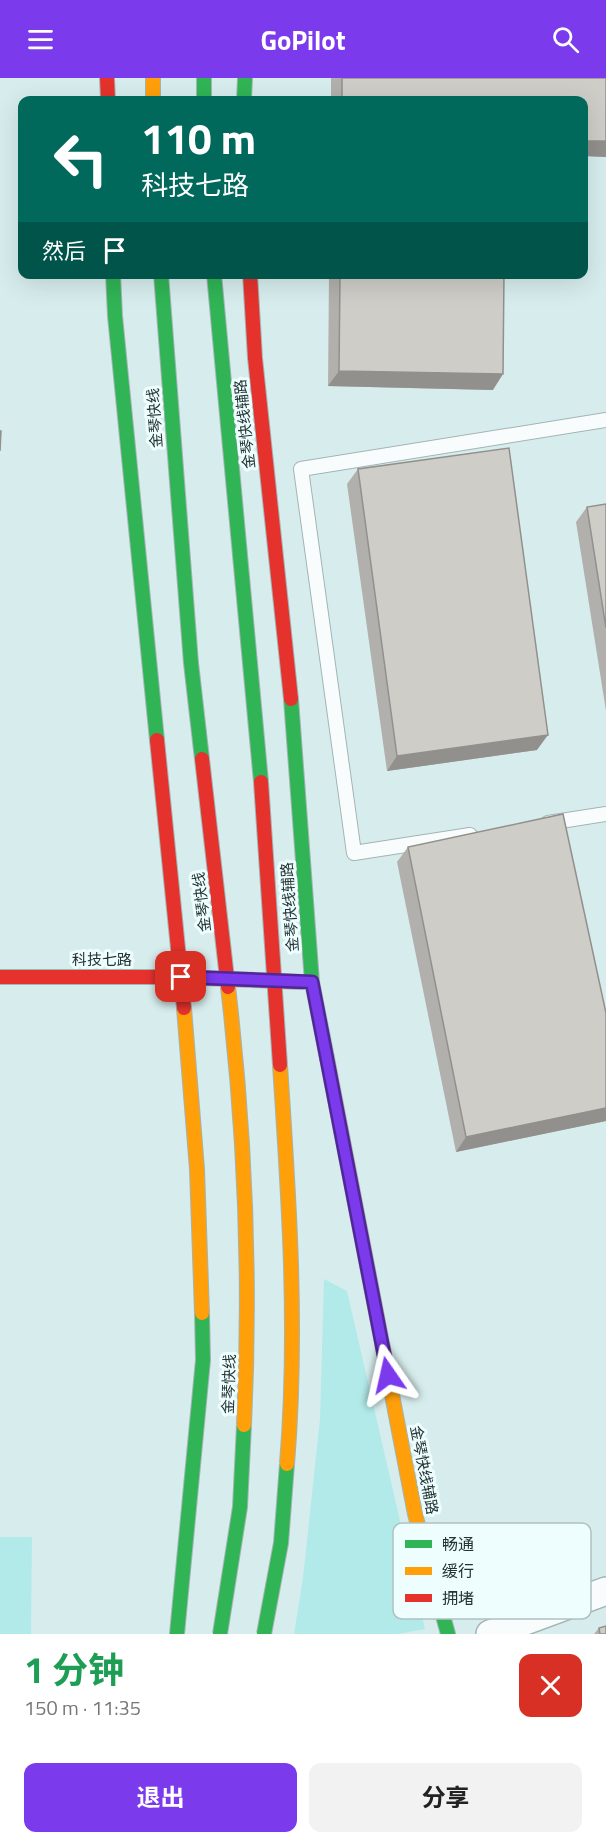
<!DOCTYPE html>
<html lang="zh">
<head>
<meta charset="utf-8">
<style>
	body { margin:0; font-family:"Titillium Web","Noto Sans SC",sans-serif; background:#f2f2f2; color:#222; height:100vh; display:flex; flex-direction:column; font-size:22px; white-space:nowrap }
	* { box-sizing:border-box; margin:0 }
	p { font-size:20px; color:#767676 }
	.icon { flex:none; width:33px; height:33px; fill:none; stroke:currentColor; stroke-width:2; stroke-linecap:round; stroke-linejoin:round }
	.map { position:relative; height:1556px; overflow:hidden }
	.panel { display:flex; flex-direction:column; background:#fff; flex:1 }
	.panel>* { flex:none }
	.top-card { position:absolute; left:18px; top:18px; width:570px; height:183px; border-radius:12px; box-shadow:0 6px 24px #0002; background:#00695c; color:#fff; overflow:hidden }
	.pin { position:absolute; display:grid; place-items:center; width:51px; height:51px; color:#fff; margin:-26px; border-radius:12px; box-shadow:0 3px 9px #0006 }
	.me { position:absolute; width:66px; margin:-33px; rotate:349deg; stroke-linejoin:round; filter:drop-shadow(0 0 4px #0008) }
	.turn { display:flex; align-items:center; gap:21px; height:126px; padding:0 24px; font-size:27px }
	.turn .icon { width:78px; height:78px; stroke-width:2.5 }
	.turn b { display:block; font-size:42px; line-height:51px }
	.then { display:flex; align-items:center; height:57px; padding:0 24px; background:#0003; gap:12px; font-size:22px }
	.round { display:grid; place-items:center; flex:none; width:63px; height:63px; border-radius:12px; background:#f2f2f2 }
	.head { display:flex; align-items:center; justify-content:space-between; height:102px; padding:0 24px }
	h1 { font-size:36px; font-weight:700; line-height:45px; color:#1e9e55 }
	.primary-button { display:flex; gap:12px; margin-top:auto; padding:12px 24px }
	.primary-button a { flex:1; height:69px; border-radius:12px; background:#7c3aed; color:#fff; font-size:24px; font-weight:700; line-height:69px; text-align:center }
	.primary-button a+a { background:#f2f2f2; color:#222 }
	header { display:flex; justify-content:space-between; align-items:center; height:78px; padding:0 24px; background:#7c3aed; color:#fff; font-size:27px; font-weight:700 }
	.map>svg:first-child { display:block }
</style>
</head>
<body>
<header><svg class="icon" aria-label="menu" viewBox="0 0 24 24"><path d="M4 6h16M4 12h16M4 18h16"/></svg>GoPilot<svg class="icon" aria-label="search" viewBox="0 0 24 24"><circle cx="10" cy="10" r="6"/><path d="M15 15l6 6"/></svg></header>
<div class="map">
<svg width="606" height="1556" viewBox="0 0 606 1556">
	<rect width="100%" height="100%" fill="#d7eded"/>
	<path fill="#b2eaea" d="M324,1201L347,1213L425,1551L398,1556H294L303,1500L320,1341Z
		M0,1459H32L31,1556H0Z"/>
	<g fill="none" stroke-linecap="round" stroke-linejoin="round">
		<defs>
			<path id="lane" d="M548,745L606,736
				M470,757L354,775L301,391L606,342"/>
			<path id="street" d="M490,1556L606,1513"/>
			<path id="fast" d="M204,0V22
				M244,22L245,0
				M113,196L115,238L157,662
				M291,621L312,904L327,980
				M427,1480L448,1556
				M177,1556L203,1282L202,1235"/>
			<path id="slow" d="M153,0V22
				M184,930L197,1091L202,1235
				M327,980L415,1436L427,1480"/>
			<path id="jam" d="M107,0L108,22
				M250,196L255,280L291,621
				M157,662L184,930
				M0,899H181L301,904"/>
		</defs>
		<use href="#lane" stroke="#a3b4b4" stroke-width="16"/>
		<use href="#street" stroke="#a3b4b4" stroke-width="30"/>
		<use href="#fast" stroke="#a3b4b4" stroke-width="16"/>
		<use href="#slow" stroke="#a3b4b4" stroke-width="16"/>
		<use href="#jam" stroke="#a3b4b4" stroke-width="16"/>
		<use href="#lane" stroke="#f9fcfc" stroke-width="14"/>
		<use href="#street" stroke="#f9fcfc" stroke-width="27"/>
		<use href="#fast" stroke="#30b455" stroke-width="14"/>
		<use href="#slow" stroke="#ff9f0a" stroke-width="14"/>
		<use href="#jam" stroke="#e5322d" stroke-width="14"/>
		<defs>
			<path id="fast-bridge" d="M161,196L191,585L202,681
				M214,196L261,704
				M220,1556L240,1429L244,1347
				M264,1556L281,1465L287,1386"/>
			<path id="slow-bridge" d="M228,909C245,1054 251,1201 244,1347
				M280,987C289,1121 298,1253 287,1386"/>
			<path id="jam-bridge" d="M202,681L228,909
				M261,704L280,987"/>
		</defs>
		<use href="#fast-bridge" stroke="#a3b4b4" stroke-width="16" stroke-linecap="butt"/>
		<use href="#slow-bridge" stroke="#a3b4b4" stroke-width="16" stroke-linecap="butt"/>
		<use href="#jam-bridge" stroke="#a3b4b4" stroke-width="16" stroke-linecap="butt"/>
		<use href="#fast-bridge" stroke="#30b455" stroke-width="14"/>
		<use href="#slow-bridge" stroke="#ff9f0a" stroke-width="14"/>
		<use href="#jam-bridge" stroke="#e5322d" stroke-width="14"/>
	</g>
	<path fill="#b2b0ac" d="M331,0H606V79L584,78V22H331Z
		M329,196H504L493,312L328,308Z
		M358,391L537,672L387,693L347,406Z
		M606,426V633L576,444L587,429Z
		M408,769L606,935V1043L456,1074L397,784Z
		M599,1550L606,1556H594Z"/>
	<path fill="#91908c" d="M584,63H606V79L584,78Z
		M339,293L503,296L493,312L328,308Z
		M548,657L537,672L387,693L397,678Z
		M606,1030V1043L456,1074L466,1059Z"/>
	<path fill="#cfcdc8" stroke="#91908c" stroke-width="1.5" d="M342,0H606V63H584V22H342Z
		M340,196H504L503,296L339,293Z
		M0,353H1L0,373Z
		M509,370L548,657L397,678L358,391Z
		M606,426V550L587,429Z
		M563,736L606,935V1030L466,1059L408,769Z
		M606,1548V1556H600L599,1550Z"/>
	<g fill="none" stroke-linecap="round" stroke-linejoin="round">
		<defs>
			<path id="route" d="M181,899L312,904L388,1297"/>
		</defs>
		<use href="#route" stroke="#51269a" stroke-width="15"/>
		<use href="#route" stroke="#7c3aed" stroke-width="10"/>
	</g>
	<g text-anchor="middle" stroke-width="6" stroke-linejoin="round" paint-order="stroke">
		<g font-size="15" fill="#243333" stroke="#eefdfd">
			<text transform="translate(155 340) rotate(-94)" y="5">金琴快线</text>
			<text transform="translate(245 346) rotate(-96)" y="5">金琴快线辅路</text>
			<text transform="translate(202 824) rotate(-97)" y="5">金琴快线</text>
			<text transform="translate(290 829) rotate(-94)" y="5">金琴快线辅路</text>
			<text x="102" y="887">科技七路</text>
			<text transform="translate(229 1306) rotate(-88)" y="5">金琴快线</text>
			<text transform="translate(424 1392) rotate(79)" y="5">金琴快线辅路</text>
		</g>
	</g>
	<rect x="393" y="1445" width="198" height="96" rx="9" fill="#eefdfd" stroke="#b1c0c0" stroke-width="1.5"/>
	<rect x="405" y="1462" width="27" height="8" fill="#30b455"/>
	<rect x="405" y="1489" width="27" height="8" fill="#ff9f0a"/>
	<rect x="405" y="1516" width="27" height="8" fill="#e5322d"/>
	<g font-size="16" fill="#243333">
		<text x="442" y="1472">畅通</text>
		<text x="442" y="1499">缓行</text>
		<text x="442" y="1526">拥堵</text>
	</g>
</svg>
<div class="pin" style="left:181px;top:899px;background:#d93025"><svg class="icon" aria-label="arrive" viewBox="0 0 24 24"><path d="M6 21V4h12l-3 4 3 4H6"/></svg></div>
<svg class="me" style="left:388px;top:1297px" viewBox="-20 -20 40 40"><path d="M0-17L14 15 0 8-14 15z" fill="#7c3aed" stroke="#fff" stroke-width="4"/></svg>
<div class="top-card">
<div class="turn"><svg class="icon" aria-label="left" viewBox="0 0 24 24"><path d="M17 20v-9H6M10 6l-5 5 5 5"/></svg><div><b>110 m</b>科技七路</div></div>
<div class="then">然后<svg class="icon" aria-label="arrive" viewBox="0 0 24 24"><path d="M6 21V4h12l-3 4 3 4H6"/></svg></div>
</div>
</div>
<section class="panel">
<div class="head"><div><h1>1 分钟</h1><p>150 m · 11:35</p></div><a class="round" style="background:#d93025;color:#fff"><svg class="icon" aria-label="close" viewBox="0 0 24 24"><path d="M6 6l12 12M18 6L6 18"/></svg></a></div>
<div class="primary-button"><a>退出</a><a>分享</a></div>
</section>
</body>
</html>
